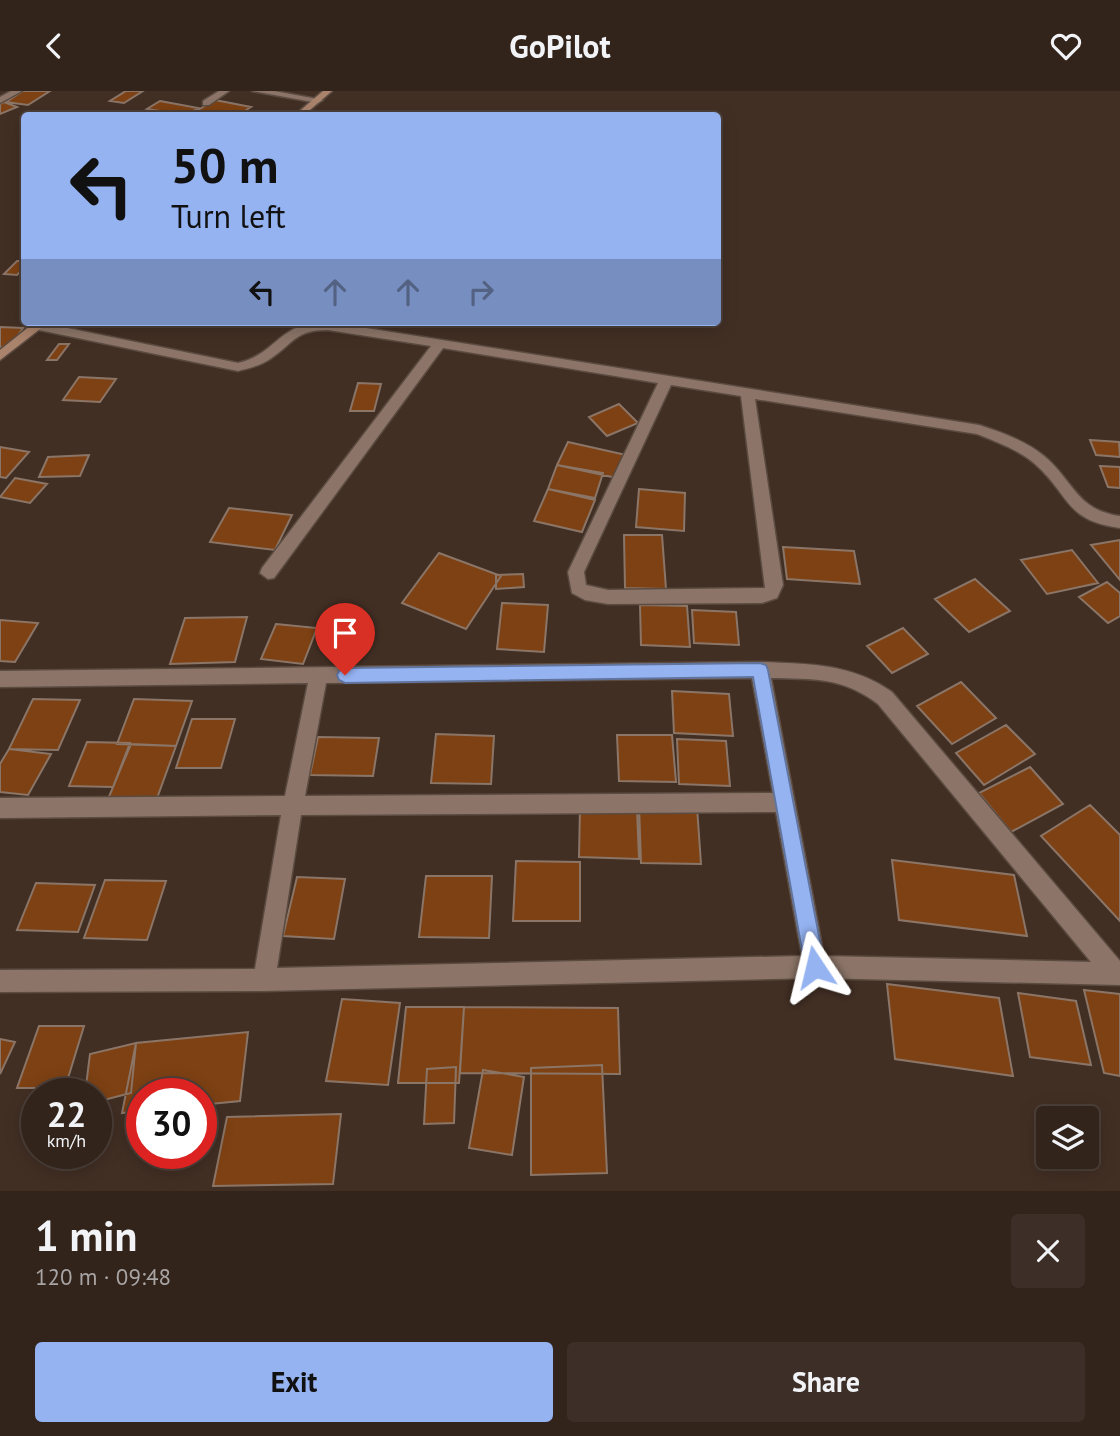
<!DOCTYPE html>
<html lang="en">
<head>
<meta charset="utf-8">
<style>
	body { margin:0; font-family:"PT Sans",sans-serif; background:#3d2f28; color:#f1f3f6; height:100vh; display:flex; flex-direction:column; font-size:26px; white-space:nowrap }
	* { box-sizing:border-box; margin:0 }
	p { font-size:23px; color:#a8a4a3 }
	.icon { flex:none; width:38px; height:38px; fill:none; stroke:currentColor; stroke-width:2; stroke-linecap:round; stroke-linejoin:round }
	.map { position:relative; height:1100px; overflow:hidden }
	.side { display:flex; flex-direction:column; background:#32231b; flex:1 }
	.side>* { flex:none }
	.top-card { position:absolute; left:21px; top:21px; width:700px; height:214px; border-radius:7px; box-shadow:0 4px 18px #0003,0 0 0 2px #4d403a; background:#95b2f1; color:#111; overflow:hidden }
	.fabs { position:absolute; left:1036px; top:1015px; display:grid; gap:14px }
	.fabs a { display:grid; place-items:center; width:63px; height:63px; border-radius:7px; background:#32231b; box-shadow:0 4px 18px #0003,0 0 0 2px #4d403a; font-size:35px }
	.speed { position:absolute; left:21px; top:987px; display:flex; gap:14px; font-size:35px; font-weight:700; text-align:center }
	.speed>* { display:grid; place-content:center; width:91px; height:91px; border-radius:50%; background:#32231b; box-shadow:0 4px 18px #0003,0 0 0 2px #4d403a; line-height:1 }
	.speed small { font-size:18px; font-weight:400 }
	.speed .limit { border:10px solid #d22; background:#fff; color:#111 }
	.pin { position:absolute; display:grid; place-items:center; width:60px; height:60px; color:#fff; margin:-72px -30px; border-radius:50% 50% 50% 0; rotate:-45deg; box-shadow:0 0 7px #0007 }
	.pin .icon { rotate:45deg }
	.me { position:absolute; width:77px; margin:-38px; rotate:350deg; stroke-linejoin:round; filter:drop-shadow(0 0 5px #0008) }
	.turn { display:flex; align-items:center; gap:24px; height:147px; padding:0 35px; font-size:32px }
	.turn .icon { width:91px; height:91px; stroke-width:2.5 }
	.turn b { display:block; font-size:49px; line-height:60px }
	.lanes { display:flex; align-items:center; height:66px; padding:0 35px; background:#0003; justify-content:center; gap:35px; direction:ltr }
	.lanes .off { opacity:.35 }
	.round { display:grid; place-items:center; flex:none; width:74px; height:74px; border-radius:7px; background:#3d2f28 }
	.summary { display:flex; align-items:center; justify-content:space-between; height:119px; padding:0 35px }
	h1 { font-size:42px; font-weight:700; line-height:52px }
	.action { display:flex; gap:14px; margin-top:auto; padding:14px 35px }
	.action a { flex:1; height:80px; border-radius:7px; background:#95b2f1; color:#111; font-size:28px; font-weight:700; line-height:80px; text-align:center }
	.action a+a { background:#3d2f28; color:#f1f3f6 }
	header { display:flex; justify-content:space-between; align-items:center; height:91px; padding:0 35px; background:#32231b; font-size:32px; font-weight:700 }
	.map>svg:first-child { display:block }
</style>
</head>
<body>
<header><svg class="icon" aria-label="back" viewBox="0 0 24 24"><path d="M15 5l-7 7 7 7"/></svg>GoPilot<svg class="icon" aria-label="heart" viewBox="0 0 24 24"><path d="M12 20l-8-8c-3-5 5-10 8-4 3-6 11-1 8 4z"/></svg></header>
<div class="map">
<svg width="1120" height="1100" viewBox="0 0 1120 1100">
	<rect width="100%" height="100%" fill="#422f24"/>
	<path fill="#7d4113" stroke="#8b7567" stroke-width="2" d="M23,0H50L28,14L6,11Z
		M126,0H143L124,12L110,10Z
		M215,9L251,16L238,24L193,22Z
		M160,10L198,17L186,24L147,18Z
		M4,11L17,16L0,23V13Z
		M17,170H24V177L17,184L4,183Z
		M0,236L23,237L9,257L0,256Z
		M59,253H69L57,269H47Z
		M79,286L116,288L100,311L63,309Z
		M358,292L381,293L374,320H350Z
		M619,313L638,332L607,345L589,326Z
		M1090,349L1119,351L1120,366L1096,364Z
		M568,351L626,364L617,387L557,374Z
		M0,356L29,361L6,387L0,386Z
		M89,364L80,385L39,386L48,366Z
		M557,374L603,382L595,407L548,398Z
		M1100,375L1120,376V397L1108,396Z
		M15,387L47,393L30,412L0,406Z
		M548,398L595,409L582,441L534,430Z
		M639,398L685,402L684,440L636,436Z
		M229,417L292,424L275,459L210,451Z
		M624,444H662L666,498L625,497Z
		M1120,449V489L1091,454Z
		M783,456L854,460L860,493L787,488Z
		M1072,459L1098,492L1047,503L1021,469Z
		M439,462L501,485L466,538L402,512Z
		M523,483L524,496L496,498V484Z
		M975,488L1010,520L969,541L935,508Z
		M1107,491L1120,502V525L1108,532L1079,506Z
		M502,512L548,514L544,561L497,558Z
		M640,514L687,515L690,556L641,554Z
		M692,519L736,521L739,554L694,552Z
		M247,526L235,571L170,573L185,527Z
		M0,529L38,532L15,571L0,570Z
		M276,533L317,537L303,573L261,568Z
		M903,537L928,563L892,582L867,555Z
		M961,591L996,627L952,653L917,615Z
		M672,600L729,603L733,645L674,642Z
		M33,608L80,609L58,659L9,658Z
		M134,608L192,610L176,655L117,653Z
		M192,628H235L221,677H176Z
		M1006,634L1035,663L984,694L956,662Z
		M436,643L494,645L491,693L431,692Z
		M617,644H672L676,691L619,690Z
		M318,646L379,647L373,685L310,684Z
		M677,648L726,650L730,695L679,693Z
		M87,651L130,652L113,696L69,695Z
		M131,653L176,655L156,710L108,708Z
		M9,658L51,663L28,704L0,701V673Z
		M1030,676L1063,713L1011,741L979,702Z
		M639,714L697,716L701,773L641,772Z
		M1090,714L1120,744V830L1041,745Z
		M580,716L637,718L639,768L579,766Z
		M892,769L1014,784L1027,845L899,829Z
		M516,770L580,771V830H513Z
		M426,785H492L489,847L419,846Z
		M297,786L345,788L334,848L283,845Z
		M105,789L166,790L147,849L84,847Z
		M36,792L95,794L78,841L17,839Z
		M887,893L999,907L1013,985L895,968Z
		M1084,899L1120,903V985L1104,982Z
		M1018,902L1076,910L1091,974L1030,966Z
		M342,908L400,912L388,994L326,990Z
		M406,916H464L459,992H398Z
		M464,916L618,917L620,983L460,982Z
		M39,935H84L65,997H17Z
		M248,941L240,1010L201,1014V1003H142V1020L122,1022L136,952Z
		M0,948L15,951L0,983Z
		M136,952L131,1002L96,1011V1003H85L90,963Z
		M602,974L607,1082L531,1084V977Z
		M456,976L454,1032L424,1033L427,978Z
		M483,979L524,986L512,1064L469,1057Z
		M341,1023L333,1093L213,1095L227,1026Z"/>
	<g fill="none" stroke-linecap="round" stroke-linejoin="round">
		<defs>
			<path id="street" d="M11,0H22L0,12V6Z
				M219,0H229L209,14H203V10Z
				M252,0H274L323,9L318,12Z
				M38,231L238,272C279,262 277,231 328,231L979,334C1001,341 1026,350 1044,365C1074,390 1076,419 1120,425V437C1064,429 1071,405 1035,373C1019,359 997,351 977,343L755,308L783,494L777,507L762,512L608,513L585,509L572,502L568,481L658,292L443,257L274,487L268,488L260,482L262,477L431,255L328,239C295,239 294,252 270,268C260,275 249,277 238,280L34,238L32,235ZM671,294L741,305L765,497L608,499L586,494L584,481Z
				M760,571C808,573 851,572 892,601L1120,870V894L815,887L264,900L0,901V879L255,878L281,724L0,727V707L285,705L308,592L0,596V580ZM752,587L773,702L305,705L326,592ZM771,587C813,588 843,586 878,613L1091,871L824,865ZM776,721L802,865L277,877L301,724Z"/>
			<path id="secondary" d="M323,0H332L304,24H295Z
				M35,231H49L0,269V259Z"/>
		</defs>
		<use href="#street" stroke="#5b4b41" stroke-width="3"/>
		<use href="#secondary" stroke="#5b4b41" stroke-width="3"/>
		<use href="#street" fill="#8c7568" fill-rule="evenodd"/>
		<use href="#secondary" fill="#aa836c" fill-rule="evenodd"/>
	</g>
	<path fill="#95b2f1" stroke="#61749d" stroke-width="2" d="M760,572L766,574L768,579L825,876L822,883L815,886L808,883L805,876L753,586L345,592L339,589L337,584L339,580L345,577Z"/>
</svg>
<div class="fabs">
<a><svg class="icon" aria-label="layers" viewBox="0 0 24 24"><path d="M12 4l9 5-9 5-9-5zM3 14l9 5 9-5"/></svg></a>
</div>
<div class="speed"><div>22<small>km/h</small></div><div class="limit">30</div></div>
<div class="pin" style="left:345px;top:584px;background:#d93025"><svg class="icon" aria-label="arrive" viewBox="0 0 24 24"><path d="M6 21V4h12l-3 4 3 4H6"/></svg></div>
<svg class="me" style="left:815px;top:876px" viewBox="-20 -20 40 40"><path d="M0-17L14 15 0 8-14 15z" fill="#95b2f1" stroke="#fff" stroke-width="4"/></svg>
<div class="top-card">
<div class="turn"><svg class="icon" aria-label="left" viewBox="0 0 24 24"><path d="M17 20v-9H6M10 6l-5 5 5 5"/></svg><div><b>50 m</b>Turn left</div></div>
<div class="lanes"><svg class="icon" aria-label="left" viewBox="0 0 24 24"><path d="M17 20v-9H6M10 6l-5 5 5 5"/></svg><svg class="icon off" aria-label="ahead" viewBox="0 0 24 24"><path d="M12 20V5M6 11l6-6 6 6"/></svg><svg class="icon off" aria-label="ahead" viewBox="0 0 24 24"><path d="M12 20V5M6 11l6-6 6 6"/></svg><svg class="icon off" aria-label="right" viewBox="0 0 24 24"><path d="M7 20v-9h11M14 6l5 5-5 5"/></svg></div>
</div>
</div>
<section class="side">
<div class="summary"><div><h1>1 min</h1><p>120 m · 09:48</p></div><a class="round"><svg class="icon" aria-label="close" viewBox="0 0 24 24"><path d="M6 6l12 12M18 6L6 18"/></svg></a></div>
<div class="action"><a>Exit</a><a>Share</a></div>
</section>
</body>
</html>
